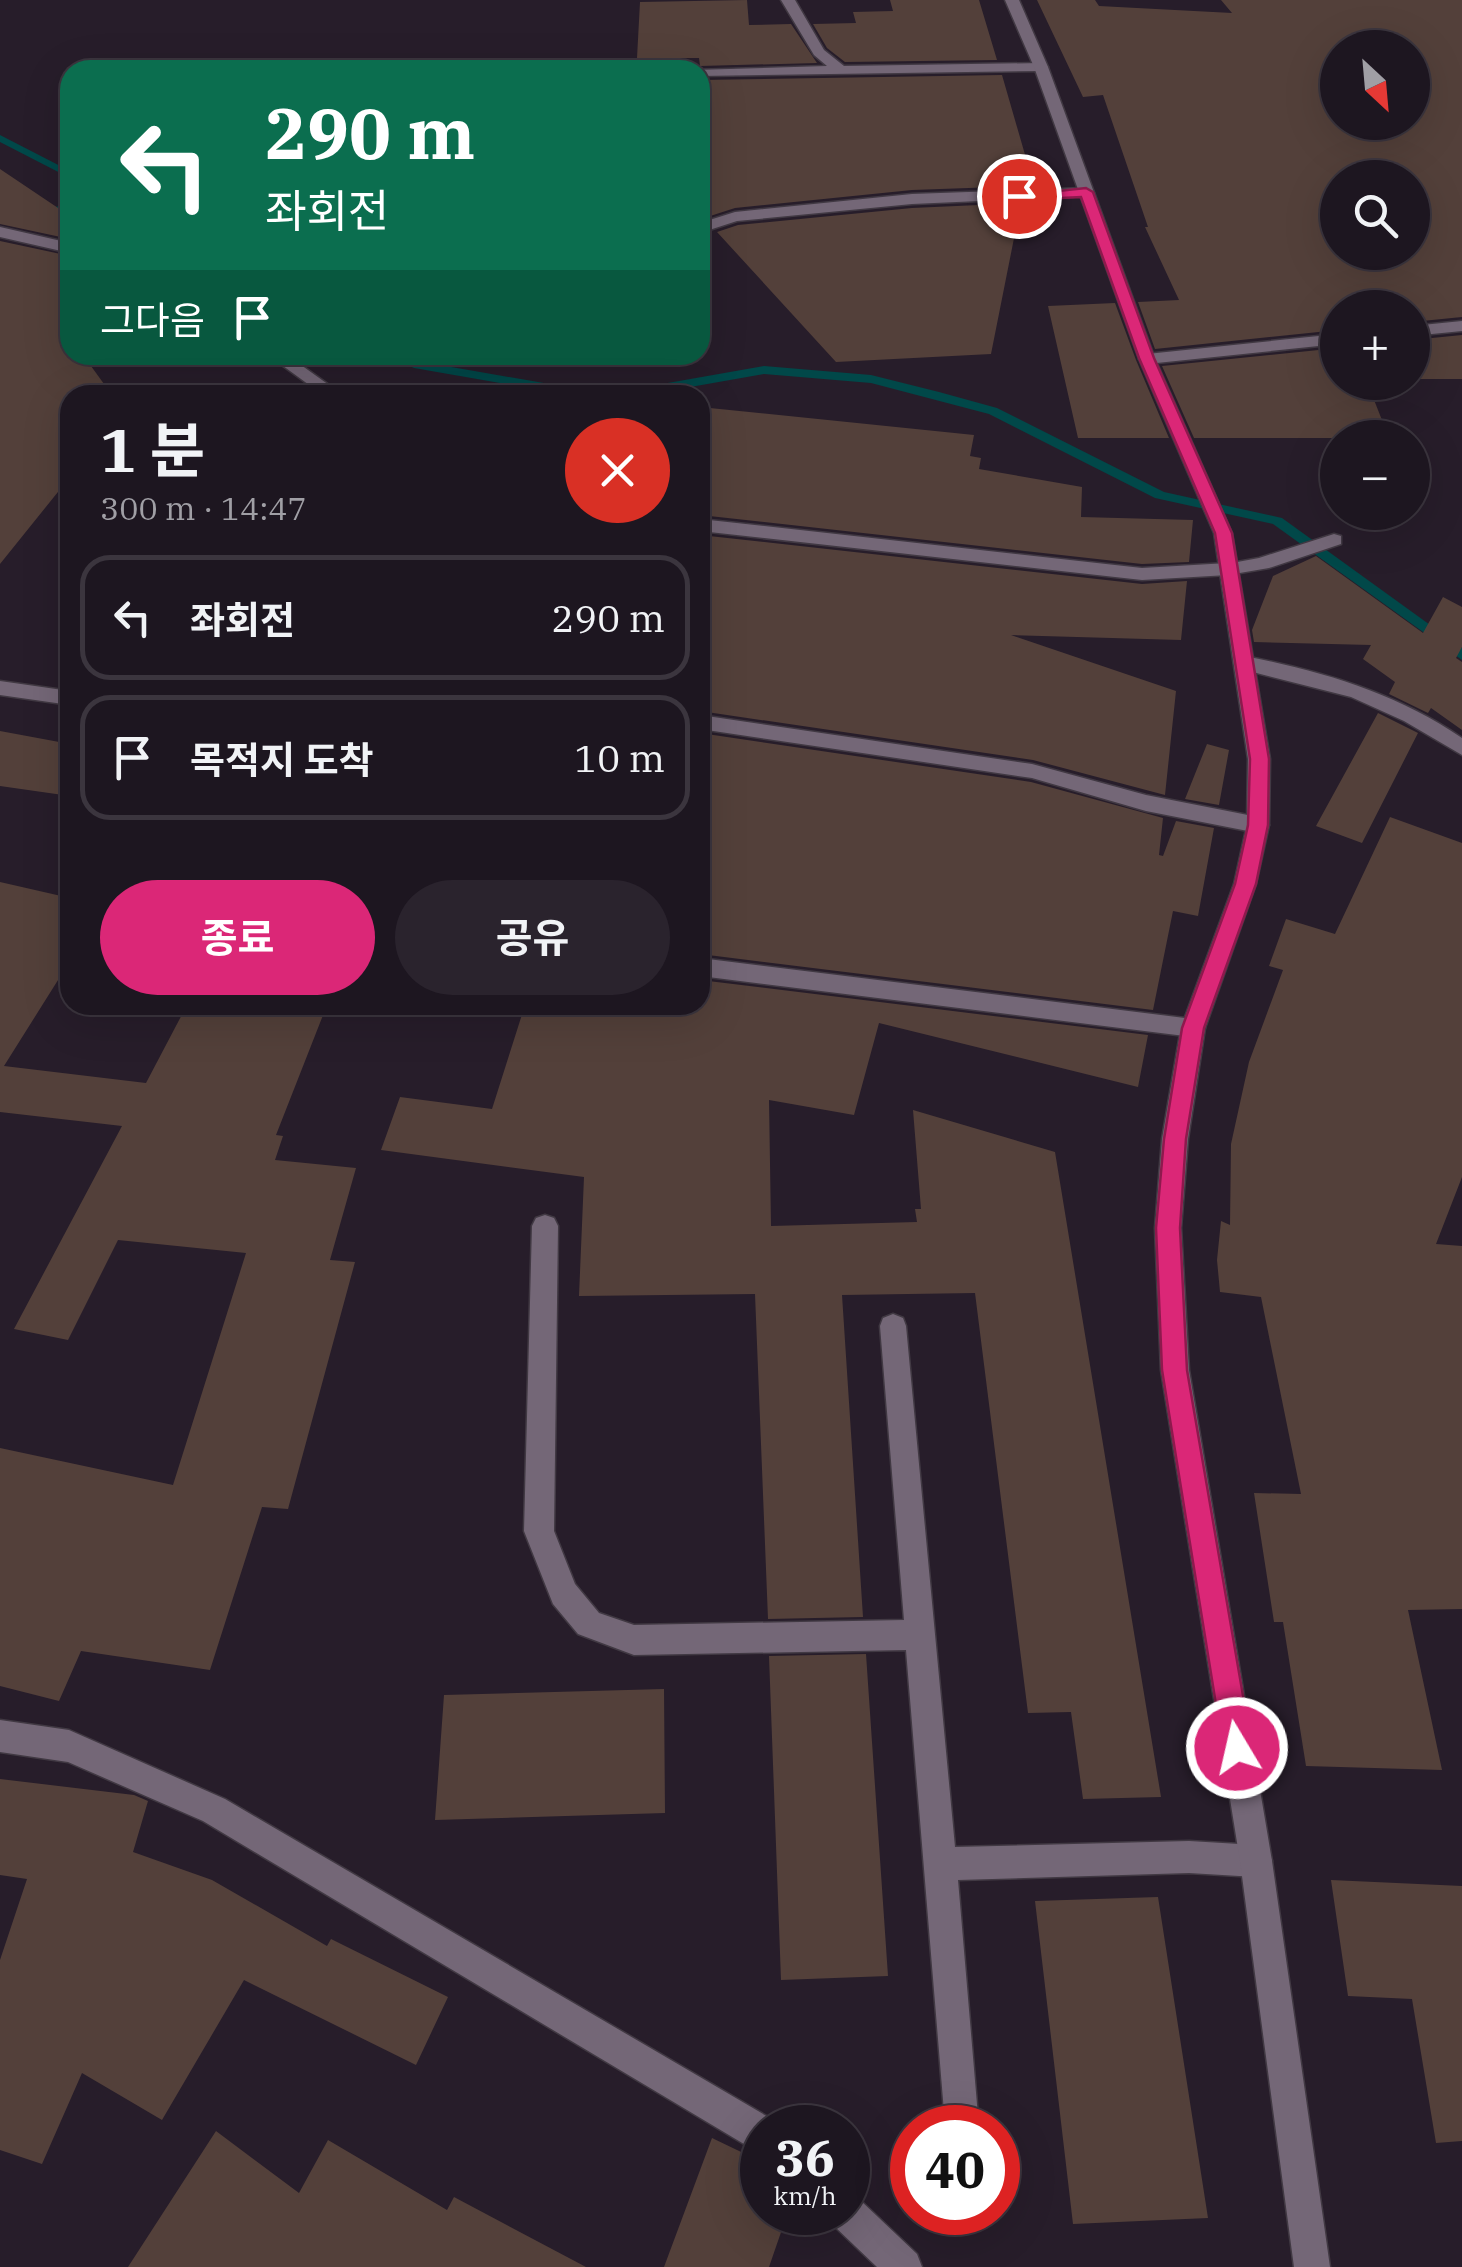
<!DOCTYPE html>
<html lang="ko">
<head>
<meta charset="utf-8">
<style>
	body { margin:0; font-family:"IBM Plex Serif","Noto Sans KR",serif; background:#2a232d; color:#f1f3f6; height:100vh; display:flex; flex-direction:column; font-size:38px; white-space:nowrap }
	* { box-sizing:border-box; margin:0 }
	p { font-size:32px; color:#a09fa5 }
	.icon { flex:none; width:55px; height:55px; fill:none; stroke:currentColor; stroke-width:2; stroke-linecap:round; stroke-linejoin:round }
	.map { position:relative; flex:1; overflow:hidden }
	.panel { position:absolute; left:60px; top:385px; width:650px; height:630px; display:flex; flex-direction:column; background:#1d1620; border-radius:30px; box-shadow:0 10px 40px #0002,0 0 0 2px #3b353e }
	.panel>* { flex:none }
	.top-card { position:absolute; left:60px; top:60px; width:650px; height:305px; border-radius:30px; box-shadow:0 10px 40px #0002,0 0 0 2px #3b353e; background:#0b6e4f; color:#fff; overflow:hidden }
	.needle { width:65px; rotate:154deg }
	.tools { position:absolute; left:1320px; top:30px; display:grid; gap:20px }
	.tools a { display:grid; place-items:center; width:110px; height:110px; border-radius:50%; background:#1d1620; box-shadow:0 10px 40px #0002,0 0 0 2px #3b353e; font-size:50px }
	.speed { position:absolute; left:740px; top:2105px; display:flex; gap:20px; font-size:50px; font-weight:700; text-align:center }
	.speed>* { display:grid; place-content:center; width:130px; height:130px; border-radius:50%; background:#1d1620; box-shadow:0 10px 40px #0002,0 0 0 2px #3b353e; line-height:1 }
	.speed small { font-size:25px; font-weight:400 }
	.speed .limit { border:15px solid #d22; background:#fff; color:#111 }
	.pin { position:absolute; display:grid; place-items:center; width:85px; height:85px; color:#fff; margin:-42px; border:5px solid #fff; border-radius:50%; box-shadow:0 2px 10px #0007 }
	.me { position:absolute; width:110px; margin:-55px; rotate:351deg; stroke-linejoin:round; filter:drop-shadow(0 0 8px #0008) }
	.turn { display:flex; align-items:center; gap:35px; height:210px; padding:0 40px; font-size:45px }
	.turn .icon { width:130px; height:130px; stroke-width:2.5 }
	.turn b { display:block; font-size:70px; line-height:85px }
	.then { display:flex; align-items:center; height:95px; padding:0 40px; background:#0003; gap:20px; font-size:38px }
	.round { display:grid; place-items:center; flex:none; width:105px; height:105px; border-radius:52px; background:#2a232d }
	.summary { display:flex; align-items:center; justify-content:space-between; height:170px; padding:0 40px }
	h1 { font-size:60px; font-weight:700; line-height:75px }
	.action { display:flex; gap:20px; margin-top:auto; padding:20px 40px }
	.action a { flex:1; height:115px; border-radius:60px; background:#db2777; color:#fff; font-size:40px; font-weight:700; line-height:115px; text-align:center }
	.action a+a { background:#2a232d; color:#f1f3f6 }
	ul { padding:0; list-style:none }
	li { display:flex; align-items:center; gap:30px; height:125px; margin:0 20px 15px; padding:0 20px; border:5px solid #3b353e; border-radius:30px }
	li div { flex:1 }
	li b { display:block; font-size:38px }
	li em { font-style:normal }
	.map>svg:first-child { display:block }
</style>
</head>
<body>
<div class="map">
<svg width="1462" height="2267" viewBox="0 0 1462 2267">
	<rect width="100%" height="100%" fill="#271d2a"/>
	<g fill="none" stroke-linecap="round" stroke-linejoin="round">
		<path fill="#014849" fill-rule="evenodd" d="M0,135L70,171V178L0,142Z
			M70,204V210L0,224V218Z
			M384,355H401L417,361L584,390L645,387L764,366L871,375L939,392L997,408L1164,492L1282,518L1462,648V660L1273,524L1155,498L989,414L871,383L764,374L645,395H569L414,368Z"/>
	</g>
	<path fill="#53403a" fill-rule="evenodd" d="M747,0L749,25L791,24L817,63L700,66L699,58H637L640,2Z
		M890,0H979L997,60L845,62L827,48L813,24L856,23L853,12L893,11Z
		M1037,0H1095L1099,6L1232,13L1221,0H1462V317L1412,322V308H1338V330L1155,349L1138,302L1179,300L1145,227H1148L1103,95L1083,97ZM1338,48H1412V122H1338ZM1338,178H1412V252H1338Z
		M1002,75L1028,165L1024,186L912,190L735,208L704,218L700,213V175H707L701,80Z
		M0,169L70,216V239L0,224Z
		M1021,203L991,354L836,362L717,232L738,225L912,208Z
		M0,241L70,256V355H83L112,395H70V477L0,564Z
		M1115,303L1136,360L1169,438H1078L1048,306Z
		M1462,335V379H1412V340Z
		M1338,348V382H1367L1389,438H1194L1162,366Z
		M700,407L974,435L970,456L981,458L979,469L1082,487L1081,517L1193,520L1189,562L1142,564L700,515Z
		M700,535L1142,584L1187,581L1181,640L1011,635L1176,691L1165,795L1033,760L700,711Z
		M1316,556L1423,633L1443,597L1462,607V647L1456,658L1462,662V730L1431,708L1428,713L1389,694L1395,682L1363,659L1371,645L1254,642L1252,630L1273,576Z
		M1378,713L1418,733L1362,843L1316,826Z
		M0,731L70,744V796L0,786Z
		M700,733L1031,782L1163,818L1159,855L1163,856L1176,821L1214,828L1198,916L1173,911L1153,1010L700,954Z
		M1207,744L1229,750L1219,805L1185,799Z
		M1390,817L1462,843V1177L1436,1244L1462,1246V1609L1408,1610L1442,1770L1306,1766L1283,1622H1274L1254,1493L1301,1494L1261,1297L1220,1292L1217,1260L1221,1221L1230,1225L1231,1144L1249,1062L1283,970L1269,966L1286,919L1335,934Z
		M0,882L70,898V961L4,1066L146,1083L187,1005H327L276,1135L283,1136L275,1160L356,1168L330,1260L355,1262L288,1509L262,1507L210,1670L81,1651L59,1701L0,1686V1448L173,1485L246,1253L118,1240L68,1340L14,1329L122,1126L0,1112Z
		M700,980L1148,1035L1138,1087L879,1023L854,1115L769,1100L771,1226L917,1222L915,1209H921L913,1110L1055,1152L1161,1797L1083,1799L1071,1712L1028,1713L975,1293L842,1295L863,1617L768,1619L755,1294L579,1296L584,1177L381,1150L400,1097L492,1109L525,1005H700Z
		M866,1654L888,1976L781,1980L769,1656Z
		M664,1689L665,1813L435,1820L444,1695Z
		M0,1779L134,1795L148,1801L133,1852L212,1880L327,1946L331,1939L448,1997L416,2065L244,1980L162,2120L82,2073L42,2164L0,2150V1960L27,1879L0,1875Z
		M1331,1880L1462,1886V2141L1436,2143L1412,1999L1348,1996Z
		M1158,1897L1208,2218L1073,2224L1035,1901Z
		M216,2131L299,2193L328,2140L447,2210L454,2197L586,2267H128Z
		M712,2138L762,2162V2212H788L769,2267H664Z"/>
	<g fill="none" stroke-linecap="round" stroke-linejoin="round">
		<defs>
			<path id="lane" d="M1334,534L1341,536V544L1269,568L1228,575L1218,569L1221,565L1259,558Z
				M1244,656C1322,671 1396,693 1462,738V755L1404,721L1351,697L1237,668L1234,663Z"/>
			<path id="street" d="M781,0H795L824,50L844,66L1041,63L1048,67L1041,71L700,76V70H694L827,66L814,55Z
				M1086,188L1094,193L1091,196L912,204L737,221L700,233V223L735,212L912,194Z
				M0,227L70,243V253L0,237Z
				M1462,321V331L1412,336V326Z
				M1338,334V344L1147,364L1139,359L1147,354Z
				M268,355H287L343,395H323Z
				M700,519L1142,568L1228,563L1238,569L1228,575L1142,580L700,531Z
				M0,681L70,691V705L0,695Z
				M700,715L1032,764L1146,795L1258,817L1269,825L1258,833L1146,811L1032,778L700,729Z
				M700,958L1193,1019L1205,1028L1193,1037L700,976Z
				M545,1215L554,1218L558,1226L554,1531L575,1584L599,1613L634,1625L904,1620L880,1326L883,1318L893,1314L903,1318L906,1326L955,1847L1189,1841L1256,1845L1268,1849L1272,1861L1268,1873L1256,1877L1189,1873L958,1880L979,2128H947L945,2124L906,1650L634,1655L578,1634L553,1604L524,1531L532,1226L536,1218Z
				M0,1720L69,1730L225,1799L775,2121L777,2128H762V2151L749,2147L203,1821L68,1762L0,1752Z
				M848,2195L859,2199L917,2254L922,2267H877L833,2225L828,2212H848Z"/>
			<path id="secondary" d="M1005,0H1019L1048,67L1155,359L1232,533L1270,759L1269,825L1256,884L1205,1028L1188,1139L1181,1228L1189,1370L1272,1861L1330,2267H1294L1240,1861L1161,1370L1155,1228L1162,1139L1181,1028L1234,884L1247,825L1248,759L1214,533L1139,359L1034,67Z"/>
		</defs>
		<use href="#lane" stroke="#413943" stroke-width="3"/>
		<use href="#street" stroke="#413943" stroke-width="3"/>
		<use href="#secondary" stroke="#413943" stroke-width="3"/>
		<use href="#lane" fill="#746777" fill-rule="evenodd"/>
		<use href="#street" fill="#746777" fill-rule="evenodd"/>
		<use href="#secondary" fill="#746777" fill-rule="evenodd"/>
	</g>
	<path fill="#db2777" stroke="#8e194d" stroke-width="2.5" d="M1086,188L1093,192L1154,358L1232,533L1269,759L1268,825L1256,884L1204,1028L1186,1139L1180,1228L1187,1370L1252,1748L1247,1758L1237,1762L1227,1758L1223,1748L1162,1370L1156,1228L1164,1139L1182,1028L1235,884L1248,825L1250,759L1215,533L1139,358L1081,197L1019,200L1012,196Z"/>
</svg>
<div class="tools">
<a><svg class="needle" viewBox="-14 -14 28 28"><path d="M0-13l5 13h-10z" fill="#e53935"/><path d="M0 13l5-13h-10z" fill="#a09fa5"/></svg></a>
<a><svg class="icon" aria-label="search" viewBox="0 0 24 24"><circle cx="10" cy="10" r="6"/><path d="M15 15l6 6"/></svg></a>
<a>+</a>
<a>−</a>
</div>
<div class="speed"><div>36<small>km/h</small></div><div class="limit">40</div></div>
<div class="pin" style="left:1019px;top:196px;background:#d93025"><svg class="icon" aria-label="arrive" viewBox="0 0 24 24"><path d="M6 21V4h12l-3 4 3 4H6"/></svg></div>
<svg class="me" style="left:1237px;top:1748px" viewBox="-20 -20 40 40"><circle r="17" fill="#db2777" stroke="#fff" stroke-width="3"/><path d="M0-11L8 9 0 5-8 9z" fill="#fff"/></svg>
<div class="top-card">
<div class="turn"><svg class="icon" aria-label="left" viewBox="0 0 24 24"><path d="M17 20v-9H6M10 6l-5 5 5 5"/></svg><div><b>290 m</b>좌회전</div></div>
<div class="then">그다음<svg class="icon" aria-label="arrive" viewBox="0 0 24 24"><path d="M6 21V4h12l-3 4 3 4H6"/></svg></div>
</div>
<section class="panel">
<div class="summary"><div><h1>1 분</h1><p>300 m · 14:47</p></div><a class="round" style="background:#d93025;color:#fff"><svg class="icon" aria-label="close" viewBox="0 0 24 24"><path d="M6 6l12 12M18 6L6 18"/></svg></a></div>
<ul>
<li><svg class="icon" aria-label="left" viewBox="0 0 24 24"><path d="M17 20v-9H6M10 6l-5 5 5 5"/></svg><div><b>좌회전</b></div><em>290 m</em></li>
<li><svg class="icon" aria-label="arrive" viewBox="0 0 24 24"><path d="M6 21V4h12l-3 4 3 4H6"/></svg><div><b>목적지 도착</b></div><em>10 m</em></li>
</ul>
<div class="action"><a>종료</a><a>공유</a></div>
</section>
</div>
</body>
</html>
